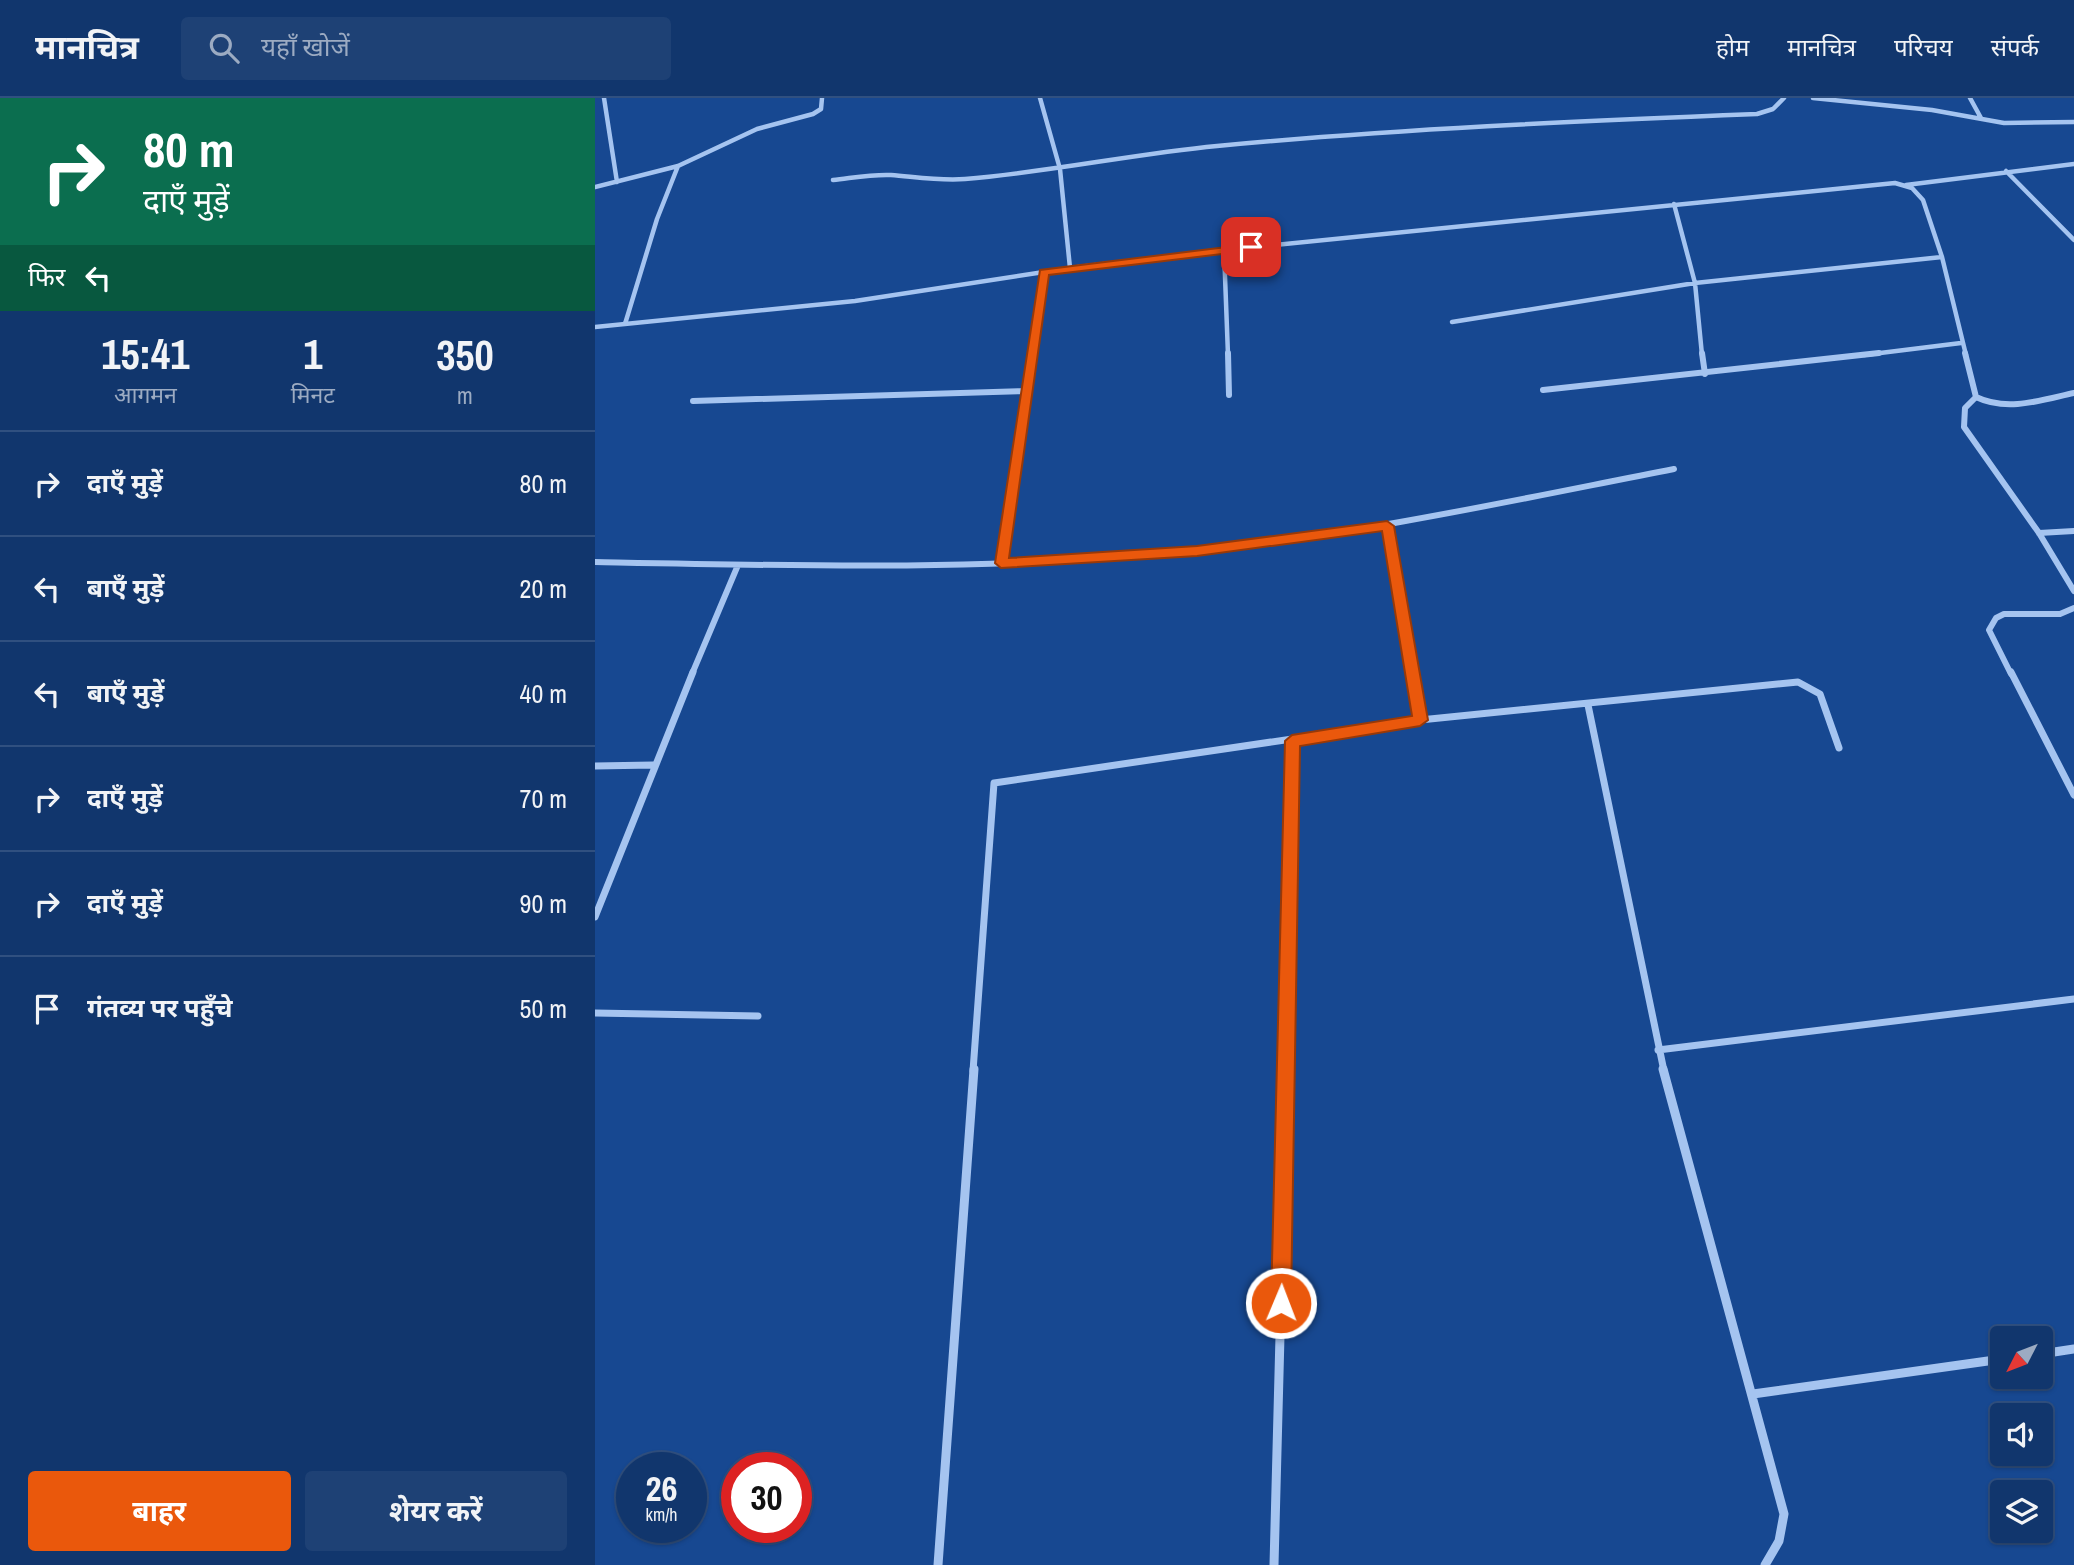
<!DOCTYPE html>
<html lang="hi">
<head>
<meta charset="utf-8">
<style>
	body { margin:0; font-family:"Archivo Narrow","Noto Sans Devanagari",sans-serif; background:#1e4175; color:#f1f3f6; height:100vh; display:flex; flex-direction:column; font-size:26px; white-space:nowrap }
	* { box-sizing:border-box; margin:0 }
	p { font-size:23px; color:#9cabc2 }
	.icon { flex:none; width:38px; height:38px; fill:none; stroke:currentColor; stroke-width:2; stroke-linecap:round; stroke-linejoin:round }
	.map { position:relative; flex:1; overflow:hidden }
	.side { display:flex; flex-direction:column; background:#11366d; width:595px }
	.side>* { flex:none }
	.top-card { background:#0b6e4f; color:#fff; overflow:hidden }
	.needle { width:46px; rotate:228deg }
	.buttons { position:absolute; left:1395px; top:1228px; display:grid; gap:14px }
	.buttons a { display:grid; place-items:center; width:63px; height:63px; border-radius:7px; background:#11366d; box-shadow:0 2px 5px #0004,0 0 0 2px #305080; font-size:35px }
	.speed { position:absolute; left:21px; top:1354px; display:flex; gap:14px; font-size:35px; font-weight:700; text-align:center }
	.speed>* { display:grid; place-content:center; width:91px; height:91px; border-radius:50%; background:#11366d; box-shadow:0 2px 5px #0004,0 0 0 2px #305080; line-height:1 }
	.speed small { font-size:18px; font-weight:400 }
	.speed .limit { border:10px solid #d22; background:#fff; color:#111 }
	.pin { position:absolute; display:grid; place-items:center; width:60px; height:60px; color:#fff; margin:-30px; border-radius:14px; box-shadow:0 4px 10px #0006 }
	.me { position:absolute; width:77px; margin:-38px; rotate:1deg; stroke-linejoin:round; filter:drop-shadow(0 0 5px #0008) }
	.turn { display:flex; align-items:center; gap:24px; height:147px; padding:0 28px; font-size:32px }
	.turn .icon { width:91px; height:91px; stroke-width:2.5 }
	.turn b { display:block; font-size:49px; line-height:60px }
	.then { display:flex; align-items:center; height:66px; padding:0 28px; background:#0003; gap:14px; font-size:26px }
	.eta { display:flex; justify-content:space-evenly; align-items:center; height:119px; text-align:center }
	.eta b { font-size:42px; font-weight:700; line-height:49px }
	.button { display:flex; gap:14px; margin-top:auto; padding:14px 28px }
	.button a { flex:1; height:80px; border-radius:7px; background:#ea580c; color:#fff; font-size:28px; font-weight:700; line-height:80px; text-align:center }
	.button a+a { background:#1e4175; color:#f1f3f6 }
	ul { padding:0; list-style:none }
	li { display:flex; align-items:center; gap:21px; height:105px; padding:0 28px; border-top:2px solid #305080 }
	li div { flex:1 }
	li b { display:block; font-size:26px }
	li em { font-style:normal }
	header { display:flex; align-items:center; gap:42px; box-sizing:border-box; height:98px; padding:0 35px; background:#11366d; border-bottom:2px solid #305080 }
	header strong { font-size:33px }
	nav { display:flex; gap:38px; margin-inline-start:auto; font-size:24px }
	.search { width:490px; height:63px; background:#1e4175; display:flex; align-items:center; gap:18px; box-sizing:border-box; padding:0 24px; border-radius:7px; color:#9cabc2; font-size:26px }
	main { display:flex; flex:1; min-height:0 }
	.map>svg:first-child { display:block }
</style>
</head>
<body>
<header>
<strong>मानचित्र</strong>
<div class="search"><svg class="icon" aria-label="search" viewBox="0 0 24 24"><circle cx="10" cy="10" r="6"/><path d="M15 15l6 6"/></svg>यहाँ खोजें</div>
<nav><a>होम</a><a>मानचित्र</a><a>परिचय</a><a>संपर्क</a></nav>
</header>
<main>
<section class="side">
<div class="top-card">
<div class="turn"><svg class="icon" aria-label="right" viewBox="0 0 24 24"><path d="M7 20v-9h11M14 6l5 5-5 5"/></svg><div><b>80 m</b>दाएँ मुड़ें</div></div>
<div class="then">फिर<svg class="icon" aria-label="left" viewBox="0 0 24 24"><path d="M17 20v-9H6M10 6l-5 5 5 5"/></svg></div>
</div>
<div class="eta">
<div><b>15:41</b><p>आगमन</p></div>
<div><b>1</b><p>मिनट</p></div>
<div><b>350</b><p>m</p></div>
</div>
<ul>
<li><svg class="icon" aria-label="right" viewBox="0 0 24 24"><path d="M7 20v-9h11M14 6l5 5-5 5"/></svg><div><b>दाएँ मुड़ें</b></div><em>80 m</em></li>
<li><svg class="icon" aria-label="left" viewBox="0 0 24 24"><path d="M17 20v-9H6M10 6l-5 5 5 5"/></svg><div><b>बाएँ मुड़ें</b></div><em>20 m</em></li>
<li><svg class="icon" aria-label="left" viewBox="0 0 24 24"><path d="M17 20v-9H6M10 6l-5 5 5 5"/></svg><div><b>बाएँ मुड़ें</b></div><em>40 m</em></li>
<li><svg class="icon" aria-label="right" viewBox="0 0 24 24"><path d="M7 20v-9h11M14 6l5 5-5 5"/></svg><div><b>दाएँ मुड़ें</b></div><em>70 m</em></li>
<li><svg class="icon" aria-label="right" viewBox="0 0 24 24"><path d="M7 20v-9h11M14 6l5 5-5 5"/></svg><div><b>दाएँ मुड़ें</b></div><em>90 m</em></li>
<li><svg class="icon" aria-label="arrive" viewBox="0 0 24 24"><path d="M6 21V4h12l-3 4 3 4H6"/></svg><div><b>गंतव्य पर पहुँचे</b></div><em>50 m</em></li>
</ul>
<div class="button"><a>बाहर</a><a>शेयर करें</a></div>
</section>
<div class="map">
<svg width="1479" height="1467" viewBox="0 0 1479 1467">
	<rect width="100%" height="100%" fill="#174891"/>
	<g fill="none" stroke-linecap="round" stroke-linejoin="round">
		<path stroke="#a5c4f0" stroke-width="4.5" d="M9,0L22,84
			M445,0L465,71L475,170
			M1218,0L1337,12L1409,25L1479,24
			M1375,0L1386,20
			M1411,73L1479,142
			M238,82C257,80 277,76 296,77C321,79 345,83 370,81C455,74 538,56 622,48C802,31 982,23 1162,16L1178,11L1189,0
			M1311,87L1479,66
			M0,89L83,68L162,31L218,16L226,11L227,0
			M1079,106L1100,185L1107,257
			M629,152L633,257
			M857,224L1100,185L1347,159
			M30,226L62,121L83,68
			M0,229L260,203L475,170L629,152L1300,85L1317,90L1328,102L1347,159L1371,257
			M437,257L449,174
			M1269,257L1366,245"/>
		<path stroke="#a5c4f0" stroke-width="6" d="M633,255L634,297
			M1107,255L1110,276
			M1370,255L1381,299C1412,314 1447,302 1479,295
			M948,292L1284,255
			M1381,299L1370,310L1369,329L1444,435L1479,493
			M98,303L431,293
			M792,428L817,576
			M1444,435L1479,433
			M0,464C200,468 401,473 600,453C761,437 920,402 1079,371
			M406,465L437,255
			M97,576L143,467
			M1416,576L1394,532L1401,520L1409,516H1465L1479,510"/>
		<path stroke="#a5c4f0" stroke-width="7" d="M1416,574L1479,697
			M993,607L1069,973
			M825,622L1203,584L1225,596L1244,650
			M0,668L58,667
			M0,819L98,574
			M0,915L163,918
			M1063,952L1479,901
			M378,973L399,685L825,622L817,574
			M692,973L697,643"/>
		<path stroke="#a5c4f0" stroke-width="9" d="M1068,971L1189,1416L1184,1443L1170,1467
			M1446,1256L1479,1251
			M1158,1296L1407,1261
			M343,1467L379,971
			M679,1467L692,971"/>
	</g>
	<path fill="#ea580c" stroke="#983908" stroke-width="2" d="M656,146L660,147V152L454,177L414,460L602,448L792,423L799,428L833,622L825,628L705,648L696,1205L693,1212L686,1215L679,1212L676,1205L690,643L697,637L817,618L787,433L602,458L406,470L400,465L445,172Z"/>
</svg>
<div class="buttons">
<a><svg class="needle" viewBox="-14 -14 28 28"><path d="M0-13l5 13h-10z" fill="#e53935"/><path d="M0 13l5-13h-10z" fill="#9cabc2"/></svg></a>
<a><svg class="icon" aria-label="sound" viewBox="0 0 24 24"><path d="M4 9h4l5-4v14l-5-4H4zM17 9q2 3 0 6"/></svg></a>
<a><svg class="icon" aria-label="layers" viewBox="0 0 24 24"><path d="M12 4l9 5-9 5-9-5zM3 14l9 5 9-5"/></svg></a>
</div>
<div class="speed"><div>26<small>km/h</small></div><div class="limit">30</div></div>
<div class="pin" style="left:656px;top:149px;background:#d93025"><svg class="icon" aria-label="arrive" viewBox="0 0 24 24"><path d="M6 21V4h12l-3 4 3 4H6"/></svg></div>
<svg class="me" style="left:686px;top:1205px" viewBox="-20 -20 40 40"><circle r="17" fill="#ea580c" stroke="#fff" stroke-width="3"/><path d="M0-11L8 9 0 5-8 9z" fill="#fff"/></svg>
</div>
</main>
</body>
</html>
